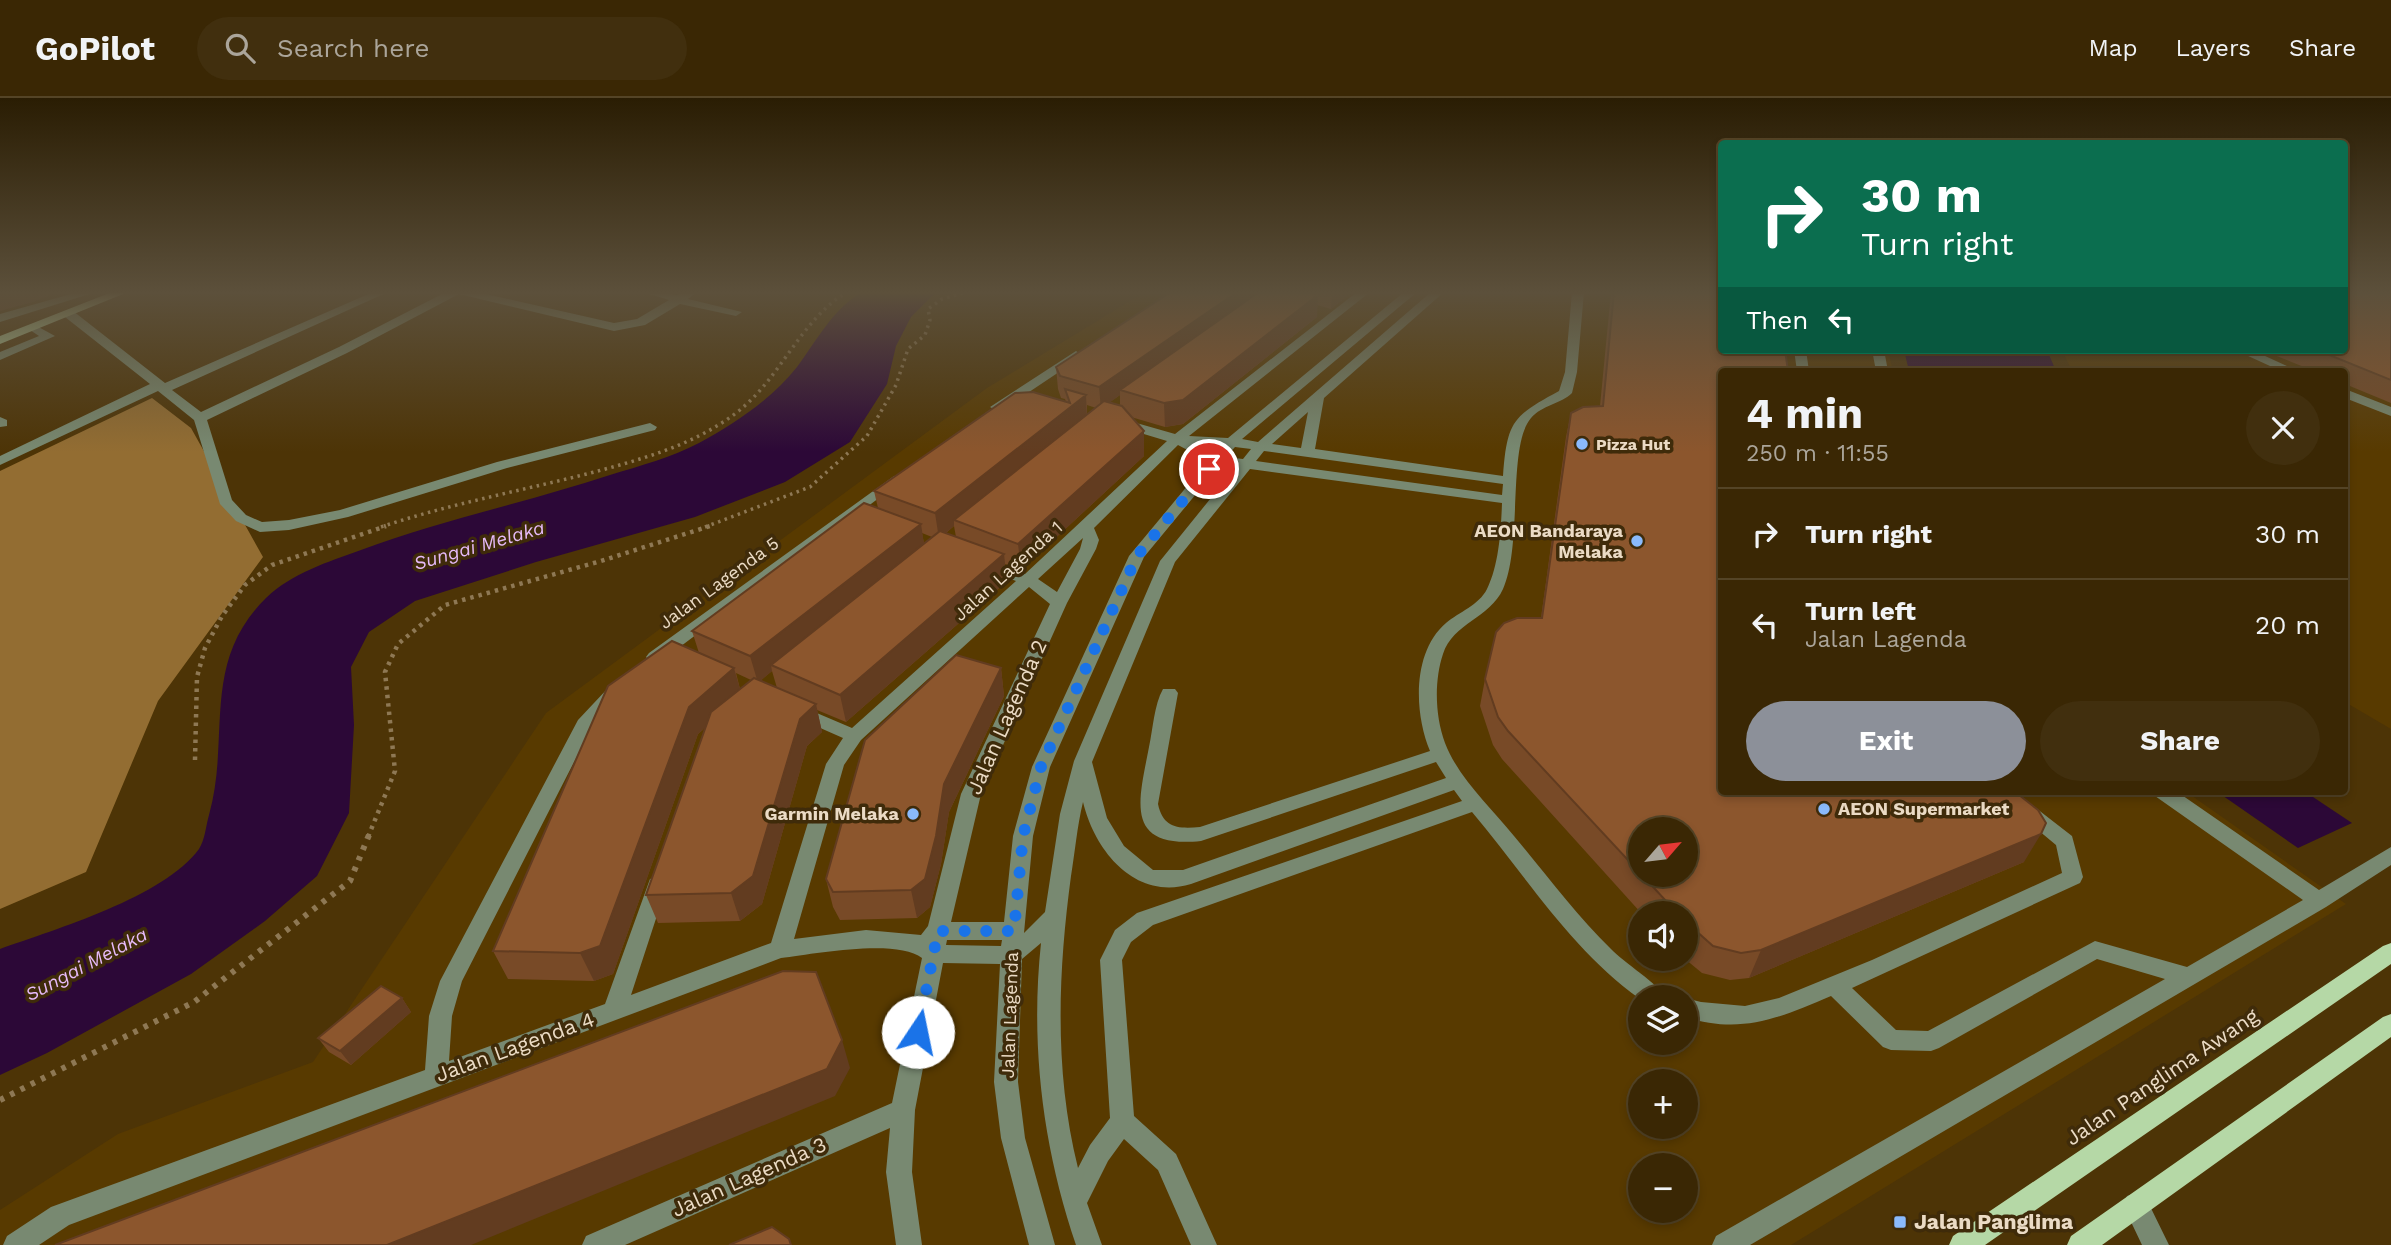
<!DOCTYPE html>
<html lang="en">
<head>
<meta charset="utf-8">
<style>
	body { margin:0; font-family:"Work Sans",sans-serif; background:#412f0e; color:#f1f3f6; height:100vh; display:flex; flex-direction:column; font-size:26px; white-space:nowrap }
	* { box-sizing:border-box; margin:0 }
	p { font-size:23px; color:#aba59a }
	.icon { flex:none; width:38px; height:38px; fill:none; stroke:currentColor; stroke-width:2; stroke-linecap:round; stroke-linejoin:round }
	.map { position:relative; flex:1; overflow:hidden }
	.side { position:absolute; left:1718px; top:270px; width:630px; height:427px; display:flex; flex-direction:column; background:#3a2704; border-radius:7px; box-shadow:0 4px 10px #0003,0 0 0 2px #544426 }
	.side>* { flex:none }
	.top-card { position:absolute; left:1718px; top:42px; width:630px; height:214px; border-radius:7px; box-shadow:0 4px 10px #0003,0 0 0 2px #544426; background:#0b6e4f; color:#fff; overflow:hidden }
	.needle { width:46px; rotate:62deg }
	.fabs { position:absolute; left:1628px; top:719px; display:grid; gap:14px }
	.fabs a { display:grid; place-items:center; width:70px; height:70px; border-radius:50%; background:#3a2704; box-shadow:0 4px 10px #0003,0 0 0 2px #544426; font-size:35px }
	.pin { position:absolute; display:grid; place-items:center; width:60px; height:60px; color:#fff; margin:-30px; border:4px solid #fff; border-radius:50%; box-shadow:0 2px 7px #0007 }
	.me { position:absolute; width:77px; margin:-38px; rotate:11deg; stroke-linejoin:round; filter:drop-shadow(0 0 5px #0008) }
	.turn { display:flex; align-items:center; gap:24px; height:147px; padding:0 28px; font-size:32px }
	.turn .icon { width:91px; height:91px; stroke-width:2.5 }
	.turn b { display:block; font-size:49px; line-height:60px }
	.then { display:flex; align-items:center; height:66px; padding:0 28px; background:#0003; gap:14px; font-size:26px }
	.round { display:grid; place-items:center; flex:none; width:74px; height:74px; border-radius:37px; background:#412f0e }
	.headline { display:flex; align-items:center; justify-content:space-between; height:119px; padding:0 28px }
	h1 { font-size:42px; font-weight:700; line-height:52px }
	.action { display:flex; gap:14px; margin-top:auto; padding:14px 28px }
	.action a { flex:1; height:80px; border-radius:42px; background:#8c9099; color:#fff; font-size:28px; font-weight:700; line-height:80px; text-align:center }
	.action a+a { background:#412f0e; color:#f1f3f6 }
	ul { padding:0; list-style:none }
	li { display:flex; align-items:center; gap:21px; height:91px; padding:0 28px; border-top:2px solid #544426 }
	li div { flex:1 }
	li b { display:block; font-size:26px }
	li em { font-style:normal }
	header { display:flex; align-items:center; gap:42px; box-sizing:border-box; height:98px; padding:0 35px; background:#3a2704; border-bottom:2px solid #544426 }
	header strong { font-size:33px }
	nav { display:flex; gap:38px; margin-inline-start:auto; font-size:24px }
	.search { width:490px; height:63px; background:#412f0e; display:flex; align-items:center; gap:18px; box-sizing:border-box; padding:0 24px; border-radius:38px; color:#aba59a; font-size:26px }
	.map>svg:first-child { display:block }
</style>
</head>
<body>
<header>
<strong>GoPilot</strong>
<div class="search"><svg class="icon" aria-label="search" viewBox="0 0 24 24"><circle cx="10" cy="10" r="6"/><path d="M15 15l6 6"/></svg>Search here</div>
<nav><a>Map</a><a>Layers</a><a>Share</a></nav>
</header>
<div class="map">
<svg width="2391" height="1147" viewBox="0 0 2391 1147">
	<rect width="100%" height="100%" fill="#4d3406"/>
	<path fill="#583a00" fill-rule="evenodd" d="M1145,194H1722V252H1888L1893,273H1722V693H2185L2346,806L1791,1147H0V1112L118,1036L313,964L546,615L987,290ZM1640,732H1685V777H1640ZM1640,816H1685V861H1640ZM1640,900H1685V945H1640ZM1640,984H1685V1029H1640ZM1640,1068H1685V1113H1640Z
		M2391,194V631L2345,604V273H2072L2062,252H2345Z"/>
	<path fill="#936d32" d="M152,300L191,330L263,459L158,603L86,774L0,811V373Z"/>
	<path fill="#2c0837" d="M862,194H942L932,198L911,219L896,248L887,286L850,344L785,384L695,419L536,464L415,503L369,534L351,569L354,627L349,715L317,778L265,823L191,876L47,955L0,977V851C56,831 164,799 199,751C205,742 206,727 209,717C231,639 200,565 266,500C292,475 328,464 361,452C442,422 528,404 610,377C640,368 672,359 699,345C734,326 772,301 797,269C817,242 833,211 862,194Z
		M1904,252H2047L2056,273H1909Z
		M2216,693H2304L2352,725L2298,750Z"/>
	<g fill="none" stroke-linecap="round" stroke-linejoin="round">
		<path stroke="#8e7854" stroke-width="3.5" stroke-dasharray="2.5 4.5" stroke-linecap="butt" d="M381,429C452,405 526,392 598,373C646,360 695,346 736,315C780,282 800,222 847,194
			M705,429L810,389L867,338L896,287L908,251L925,237L930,222L928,211L942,201L966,194"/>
		<path stroke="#8e7854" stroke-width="4.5" stroke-dasharray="3.5 5" stroke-linecap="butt" d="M195,662L197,579L205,550L222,518L245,487L272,467L386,428
			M368,739L395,673L385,574L398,546L445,507L601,463L710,428"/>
		<path stroke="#8e7854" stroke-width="6" stroke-dasharray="4.5 7" stroke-linecap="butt" d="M0,1002L194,904L350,783L369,737"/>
		<path fill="#788971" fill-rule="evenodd" d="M78,194H96L0,224V216Z
			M373,194H388L172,292L201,314L339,249L446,194H477L614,225L637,221L669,202L643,194L678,197L683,194H697L688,201L742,214L736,218L680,206L645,227L614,233L459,196L347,255L207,322L232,402L246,417L262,424L289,422L340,412L497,364L650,325L657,329L655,332L507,370L348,419L289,432L260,434L236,423L220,406L194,322L158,293L0,367V358L150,286L65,219V213H73L165,285Z
			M1357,194H1370L1189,338L1228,340L1404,194H1417L1242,341L1258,344L1431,194H1444L1324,300L1315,351L1503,378C1507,323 1513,318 1559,293L1565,274L1572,194H1584L1577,274L1572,295C1561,306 1542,307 1531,320C1507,348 1523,447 1503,491C1490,520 1453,525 1443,556C1434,583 1435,618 1445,645C1459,681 1490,708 1514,738C1546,776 1575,816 1611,851C1623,864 1660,887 1666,900L1640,901C1571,852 1526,778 1472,714L1153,827L1131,844L1122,862L1134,1018L1176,1056L1217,1147H1191L1158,1072L1124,1041L1108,1063L1087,1105L1102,1147H1076C1043,1050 1030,948 1041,845L1022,861L1018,984L1025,1040L1055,1147H1029L1001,1040L994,984L1000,866L943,865L915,1012L912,1074L922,1147H896L886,1074L890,1030L625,1147H582L586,1138L892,1005L922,860C897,840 813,856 781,860L69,1127L39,1147H3L7,1138L51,1109L425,972L429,918L440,883L578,622L609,589H621L624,593L594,625L462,883L452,918L449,963L605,906L650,781L657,779L664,781L667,787L631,897L771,845L826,666L843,640L793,618L790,614L793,610H805L852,630L1016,483L980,469L978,466L980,463H992L1025,476L1167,343L1114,327V321L1119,320L1175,336ZM1308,314L1301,350L1272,346ZM1178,347L1208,363L1129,458L1032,669L1013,738L1004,824H951L981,696L1067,505L1096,451L1099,442L1094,430ZM1198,347L1221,348L1214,355ZM1235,349L1251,351L1243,361L1226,359ZM1264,353L1503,386L1502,397L1256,363ZM1220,367L1236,369L1160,463L1074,663L1060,716L1045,814L1024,835L1033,738L1050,669L1144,459ZM1250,371L1502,405C1501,432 1499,467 1487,491C1479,507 1459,514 1446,525C1412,554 1414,615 1430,653L1200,729C1178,731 1163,730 1158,706L1178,595L1175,591H1163C1154,607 1153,631 1149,649C1139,702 1123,751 1201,743L1436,664L1446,680L1183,772H1153L1124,748L1107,720L1092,664L1175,464ZM1083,440L1080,451L1057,494L1038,481ZM1029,489L1050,506L961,696L928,828L921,837L866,832L794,841L844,667L861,642ZM1454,692L1462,703L1137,815L1115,832L1100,862L1110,1020L1090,1047L1078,1070C1054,974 1058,875 1071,778C1075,754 1077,729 1083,704C1095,754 1136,803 1191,786ZM947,842H1002L1001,848L946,847Z
			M33,226L55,238L0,262V254L39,238L27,230Z
			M1794,252H1806L1809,273H1797Z
			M1872,252H1884L1888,273H1876Z
			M2235,252H2252L2298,273H2281Z
			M1076,253L1082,257L1080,260L1002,312L997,313L990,309Z
			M2345,291L2391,309V318L2345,300Z
			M0,319L7,322V328L0,329Z
			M894,378L901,382L899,385L661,563H649L646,559L649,555Z
			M1991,693H2014L2072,738L2083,779L2080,785L1852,890L1896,932L1928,933L2095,843L2187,869L2303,802L2155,698L2152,693H2176L2319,792L2391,749V767L2326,809L1750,1147H1712L1716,1138L2165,881L2097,861L1939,950L1931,953L1891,952L1883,949L1831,898C1779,920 1742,937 1685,919V900L1701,904L1745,908L1779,900L1872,862L2062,775L2056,747Z
			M2136,1095L2145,1098L2169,1147H2142L2123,1107L2127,1098Z"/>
		<path fill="#b5d8a6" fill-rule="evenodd" d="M112,194H128L0,246V238Z
			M2391,845V866L1985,1147H1949L1953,1138L2383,848Z
			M2391,916V939L2102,1147H2067L2071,1138L2383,919Z"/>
	</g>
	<path fill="#784a27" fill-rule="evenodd" d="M1171,194H1255V197L1259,194H1352L1331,211L1317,207V219L1183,326L1165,329L1131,319L1144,358L1021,472L1005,466L1007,483L846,624L817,612L822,634L807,648L762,806L740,823L658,825L646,797L705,630L698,636L613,876L594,883L508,881L493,853L699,555L692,533L878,410L874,393L1066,304L1065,301L1061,300L1058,291L1056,269ZM1120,297V307L1110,304ZM1087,307L1096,310L1087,316ZM954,428L956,439L946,435ZM922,435L932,439L924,446ZM772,573L777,590L760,583ZM736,575L751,582L740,591Z
		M1611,194H1722V693L2024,764L1749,880L1730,882L1702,875L1685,861V816H1642L1502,661L1493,647L1480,608L1485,581L1541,520L1566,339L1571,315L1600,308ZM1640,732L1685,777H1640Z
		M2391,194V305L2345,286V273H2314L2262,252H2345Z
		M1001,570L1004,598L949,714L941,766L930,809L917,820L840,822L833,809L826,781Z
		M402,900L411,914L351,967L329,954L318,940Z"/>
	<path fill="#623c20" d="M0,194H58L33,204L0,213Z
		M1237,194H1255V202L1120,292V297L1101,311L1099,289Z
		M1332,194H1352L1331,211Z
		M1318,197L1317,219L1183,326L1165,329L1164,305Z
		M1086,297L1087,321L954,422V428L939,441L935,415Z
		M1144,333V358L1021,472L1018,446Z
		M921,426L925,452L771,567L772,573L758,585L750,558Z
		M1004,456L1007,483L846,624L840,597Z
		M734,570L742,598L698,636L613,876L594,883L580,855L689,609Z
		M1001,570L1004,598L949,714L941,766L930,809L917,820L911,792L944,686Z
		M816,606L822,634L807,648L762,806L740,823L731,795L800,621Z
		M2041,736L2024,764L1749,880L1761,852Z
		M402,900L411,914L351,967L340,953Z
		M842,942L850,970L835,998L471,1147H387Z"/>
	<path fill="#8c562d" stroke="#623c20" stroke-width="2" d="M1171,194H1237L1099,289L1060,278L1056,269Z
		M1259,194H1307L1318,197L1183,302L1164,305L1120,292Z
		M1614,194H1722V252H1785L1788,273H1722V693H2014L2038,712L2046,725L2041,736L1761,852L1741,855L1713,848L1685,823V816H1678L1642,777H1685V732H1640V775L1508,633L1498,619L1485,581L1496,534L1504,525L1517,520H1542L1571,315L1583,309L1603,308Z
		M2345,194H2391V282L2317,252H2345Z
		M1065,291L1086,297L935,415L874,393L1015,295L1033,294L1070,305Z
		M1104,303L1122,308L1144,333L1018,446L954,422Z
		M864,405L921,426L750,558L692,533Z
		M940,433L1004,456L840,597L771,567Z
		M672,543L734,570L689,609L600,848L580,855L493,853L608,588Z
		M956,557L1001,570L944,686L936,738L925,781L911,792L833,794L826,781L865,642Z
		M754,580L816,606L800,621L753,778L731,795L646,797L711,614Z
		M783,873L816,874L842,942L827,971L387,1147H55Z
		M381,888L402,900L340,953L318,940Z
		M772,1129L789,1141L791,1147H729Z"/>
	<linearGradient id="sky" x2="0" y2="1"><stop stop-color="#2a1d03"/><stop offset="0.55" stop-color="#5c503b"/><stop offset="1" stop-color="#5c503b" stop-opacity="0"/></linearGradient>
	<rect width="2391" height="354" fill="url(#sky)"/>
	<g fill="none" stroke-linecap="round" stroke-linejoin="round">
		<path stroke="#1a73e8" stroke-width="12" stroke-dasharray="0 21.6" d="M918,934L938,833H1014L1023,738L1041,669L1137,458L1209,371"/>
	</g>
	<g fill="#8abafc" stroke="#3f2b0a" stroke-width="2.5">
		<circle cx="1582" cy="346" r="7"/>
		<circle cx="1637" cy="443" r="7"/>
		<circle cx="1824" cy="711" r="7"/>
		<circle cx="913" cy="716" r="7"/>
		<rect x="1893" y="1117" width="14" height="14" rx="3.5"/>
	</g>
	<g text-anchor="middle" stroke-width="7" stroke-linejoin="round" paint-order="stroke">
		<g font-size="16" font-weight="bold" fill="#ebdbc5" stroke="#3f2b0a" text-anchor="start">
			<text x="1596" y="352">Pizza Hut</text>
		</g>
		<g font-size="18" font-weight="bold" fill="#ebdbc5" stroke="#3f2b0a" text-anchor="end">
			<text x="1623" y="439">AEON Bandaraya<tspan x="1623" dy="21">Melaka</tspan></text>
			<text x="1838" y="717" text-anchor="start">AEON Supermarket</text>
			<text x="899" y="722">Garmin Melaka</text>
		</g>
		<g font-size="18" fill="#ebdbc5" stroke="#3f2b0a">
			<text transform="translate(1008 473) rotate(-42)" y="6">Jalan Lagenda 1</text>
			<text transform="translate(719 485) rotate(-36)" y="6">Jalan Lagenda 5</text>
			<text transform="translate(1010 917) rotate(-88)" y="6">Jalan Lagenda</text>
		</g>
		<g font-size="19" font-style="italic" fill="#e6baf8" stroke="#3f2b0a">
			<text transform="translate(479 447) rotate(-16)" y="7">Sungai Melaka</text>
			<text transform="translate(86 866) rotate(-28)" y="7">Sungai Melaka</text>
		</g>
		<g font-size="21" fill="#ebdbc5" stroke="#3f2b0a">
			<text transform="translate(1007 619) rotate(-66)" y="7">Jalan Lagenda 2</text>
			<text transform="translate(515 949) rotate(-20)" y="7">Jalan Lagenda 4</text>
			<text transform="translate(2162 979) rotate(-34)" y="7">Jalan Panglima Awang</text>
			<text transform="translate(749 1079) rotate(-24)" y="7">Jalan Lagenda 3</text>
		</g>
		<g font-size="21" font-weight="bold" fill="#ebdbc5" stroke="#3f2b0a" text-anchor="start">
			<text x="1914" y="1131">Jalan Panglima</text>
		</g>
	</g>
</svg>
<div class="fabs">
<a><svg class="needle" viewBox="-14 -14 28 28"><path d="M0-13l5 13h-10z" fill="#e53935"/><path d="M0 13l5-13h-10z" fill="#aba59a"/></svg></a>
<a><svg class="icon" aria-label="sound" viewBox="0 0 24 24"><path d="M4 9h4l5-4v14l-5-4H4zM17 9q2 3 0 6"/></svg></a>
<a><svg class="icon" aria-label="layers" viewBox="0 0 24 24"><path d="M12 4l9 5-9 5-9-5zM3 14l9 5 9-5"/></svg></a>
<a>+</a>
<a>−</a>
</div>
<div class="pin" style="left:1209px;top:371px;background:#d93025"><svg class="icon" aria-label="arrive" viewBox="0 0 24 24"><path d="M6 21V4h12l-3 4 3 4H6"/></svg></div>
<svg class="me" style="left:918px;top:934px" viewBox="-20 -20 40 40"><circle r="19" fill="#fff"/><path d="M0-13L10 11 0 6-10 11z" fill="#1a73e8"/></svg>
<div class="top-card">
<div class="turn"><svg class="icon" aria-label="right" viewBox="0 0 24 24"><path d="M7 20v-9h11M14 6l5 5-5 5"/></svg><div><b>30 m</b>Turn right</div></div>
<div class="then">Then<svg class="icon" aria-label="left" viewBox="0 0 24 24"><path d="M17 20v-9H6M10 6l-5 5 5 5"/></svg></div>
</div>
<section class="side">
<div class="headline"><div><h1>4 min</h1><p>250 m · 11:55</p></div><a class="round"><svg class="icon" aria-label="close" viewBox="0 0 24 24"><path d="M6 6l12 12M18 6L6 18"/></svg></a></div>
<ul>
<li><svg class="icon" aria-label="right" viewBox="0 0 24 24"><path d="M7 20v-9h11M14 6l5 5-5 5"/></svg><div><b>Turn right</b></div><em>30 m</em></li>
<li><svg class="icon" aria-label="left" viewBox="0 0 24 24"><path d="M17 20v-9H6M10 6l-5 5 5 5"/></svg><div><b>Turn left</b><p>Jalan Lagenda</p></div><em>20 m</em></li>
</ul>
<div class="action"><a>Exit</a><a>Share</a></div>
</section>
</div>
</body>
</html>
